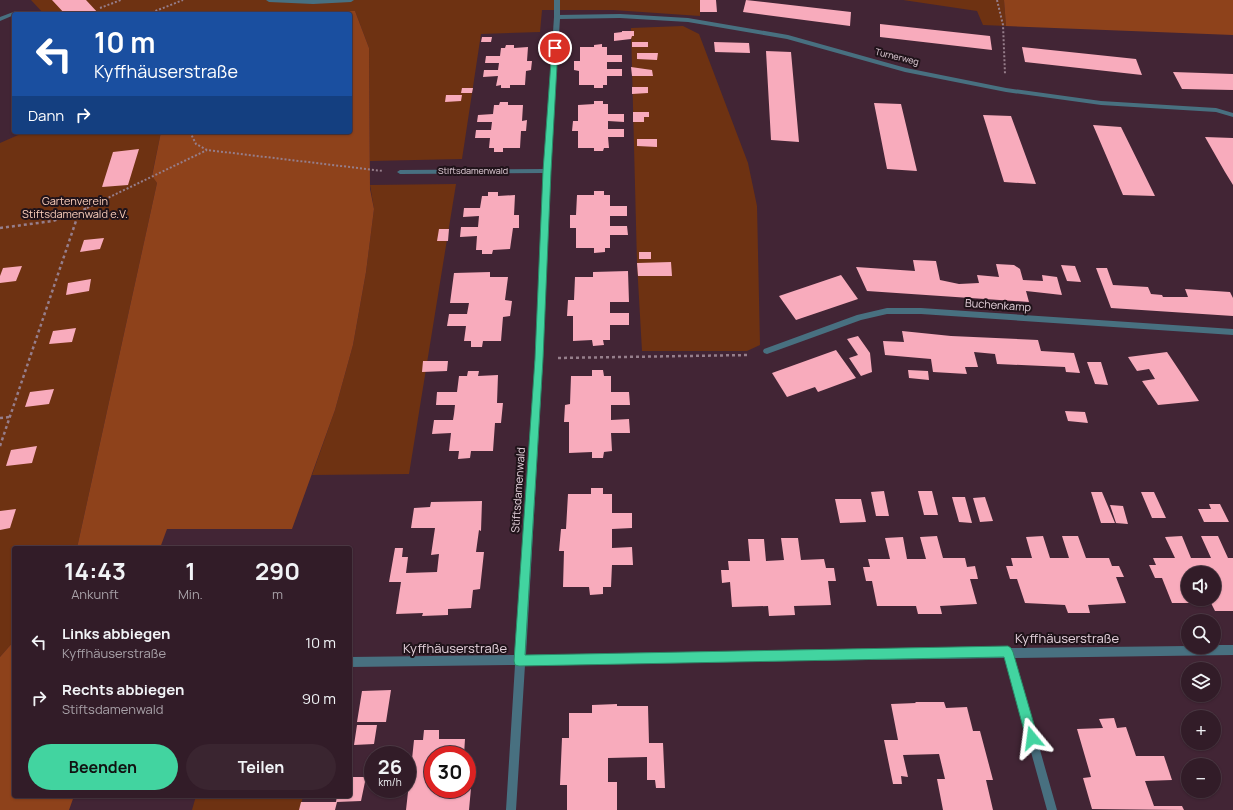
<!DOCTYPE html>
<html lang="de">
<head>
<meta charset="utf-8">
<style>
	body { margin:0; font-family:Manrope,sans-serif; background:#3a2530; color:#f1f3f6; height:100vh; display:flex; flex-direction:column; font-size:15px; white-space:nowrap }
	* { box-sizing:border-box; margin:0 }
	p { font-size:13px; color:#a8a1a8 }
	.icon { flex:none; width:22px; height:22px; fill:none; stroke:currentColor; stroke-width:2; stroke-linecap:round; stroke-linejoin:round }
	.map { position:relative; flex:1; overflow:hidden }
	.drawer { position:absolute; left:12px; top:546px; width:340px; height:252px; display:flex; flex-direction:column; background:#321c28; border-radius:4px; box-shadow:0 1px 3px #0004,0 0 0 1px #4d3a45 }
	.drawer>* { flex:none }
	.top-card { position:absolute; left:12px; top:12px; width:340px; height:122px; border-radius:4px; box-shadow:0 1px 3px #0004,0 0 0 1px #4d3a45; background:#1a4fa0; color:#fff; overflow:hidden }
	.buttons { position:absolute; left:1181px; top:566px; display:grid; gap:8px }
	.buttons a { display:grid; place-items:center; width:40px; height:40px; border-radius:50%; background:#321c28; box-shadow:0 1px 3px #0004,0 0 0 1px #4d3a45; font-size:20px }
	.speed { position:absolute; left:364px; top:746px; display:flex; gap:8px; font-size:20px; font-weight:700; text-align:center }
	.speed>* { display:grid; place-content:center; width:52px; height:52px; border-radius:50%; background:#321c28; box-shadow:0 1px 3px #0004,0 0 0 1px #4d3a45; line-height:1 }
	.speed small { font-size:10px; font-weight:400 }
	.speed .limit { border:6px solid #d22; background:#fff; color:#111 }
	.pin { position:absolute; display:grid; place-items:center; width:34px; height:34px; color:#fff; margin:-17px; border:2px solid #fff; border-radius:50%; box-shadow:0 1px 4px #0007 }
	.me { position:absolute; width:44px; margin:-22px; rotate:344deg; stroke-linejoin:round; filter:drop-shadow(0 0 3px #0008) }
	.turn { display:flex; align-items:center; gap:14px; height:84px; padding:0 16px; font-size:18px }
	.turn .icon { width:52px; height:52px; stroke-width:2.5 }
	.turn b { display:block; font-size:28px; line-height:34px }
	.then { display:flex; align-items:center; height:38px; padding:0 16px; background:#0003; gap:8px; font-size:15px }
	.eta { display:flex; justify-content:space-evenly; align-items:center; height:68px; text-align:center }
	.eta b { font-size:24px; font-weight:700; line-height:28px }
	.action { display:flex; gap:8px; margin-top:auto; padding:8px 16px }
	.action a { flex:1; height:46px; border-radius:24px; background:#42d4a0; color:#111; font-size:16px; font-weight:700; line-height:46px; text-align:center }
	.action a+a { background:#3a2530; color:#f1f3f6 }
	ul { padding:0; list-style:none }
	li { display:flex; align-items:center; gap:12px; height:56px; padding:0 16px }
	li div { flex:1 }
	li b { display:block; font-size:15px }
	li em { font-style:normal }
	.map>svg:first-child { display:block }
</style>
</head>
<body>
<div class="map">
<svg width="1233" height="810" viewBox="0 0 1233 810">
	<rect width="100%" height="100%" fill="#422535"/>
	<path fill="#6e3212" d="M31,0H700V16L613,10H542L540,32L481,34L462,159L370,161L369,48L355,11H339L331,14H44Z
		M903,0H1004L1006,26L983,25L977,11Z
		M683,26L699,34L748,163L757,206L760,345L747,351H642L637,263L631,28Z
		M25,132H161L152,175L157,183L77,548H14V641L0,657V143Z
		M456,184L409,474L312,475L335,410L353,345L366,272L374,209L370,185Z
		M196,796H303L300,810H192Z"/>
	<path fill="#8e421b" d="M1004,0H1233V35L1006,26Z
		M339,11H355L369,48L370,189L374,209L366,272L353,345L335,410L292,529H167L160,548H77L157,183L152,176L161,132H350V14H331Z
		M14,641V796H74L69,810H0V657Z"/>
	<path fill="#f8abbc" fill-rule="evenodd" d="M52,0H86L99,14H65Z
		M700,0H716L717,12H700Z
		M746,0L851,12L850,26L743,12Z
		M880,24L990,36L992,50L880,37Z
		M622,31H634V36H632L631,39L614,41V33L622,32Z
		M482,37H492L491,42H481Z
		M632,42H648V47H632Z
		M714,42L749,43L750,53L715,52Z
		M602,44V47H607V55H622V62H607V69H622V76H607V85H603V88H594V85H579V71L574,70V61H580V47H594V45Z
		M506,45H514V48L528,47L527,61H532L531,70L526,71L525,85H510V88H501V85L496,86L498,76L483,77L484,70H498L499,63H485L486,56H500L501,48H505Z
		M1022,47L1136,59L1142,75L1025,62Z
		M766,51L791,52L799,142L771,140Z
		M637,53H658L657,60L637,59Z
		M631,67L652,70L653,76H632Z
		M1173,72L1233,74V90L1182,89Z
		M632,87H648V93L632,94Z
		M462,88H473L472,93H461Z
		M446,95H462L461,101L445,102Z
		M594,101H603V104H608V114H624V122L608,121V129H624V137H608L609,148H604L603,151H594V148H578V131H572L573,121H578V105L594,104Z
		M500,102H508V105H523L522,121L527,120L526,131H521L520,148H503V152H494V148H489L490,138H475L476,130H491L492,122H477L478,115L493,114L494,105H499Z
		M874,103L901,104L917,171L887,169Z
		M633,112H649V117H644V122H633Z
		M983,115L1011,116L1036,184L1004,182Z
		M1093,125L1121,127L1155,196L1123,195Z
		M1205,137L1233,138V185L1225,172Z
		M637,139H657V147L637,146Z
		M139,149L128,185L102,187L113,152Z
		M594,191H604V195H610V206H627V216H610V226H627L628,235H610V248H605V252L594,253V248H576V228H570V215H576L577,195H594Z
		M488,192H498V196L515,195L514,215H519V228H513L510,249L493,250L492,254H482V250H476L477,236L460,237L461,227H478L479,216L463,217L464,208H480L482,196H488Z
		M439,229H449L448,241H437Z
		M104,238L100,249L80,252L84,240Z
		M639,252H651V259H639Z
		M913,260L936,261L940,280L959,284L979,283L977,275L999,277L996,264L1014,265L1020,269L1023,280L1043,281L1042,275L1057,277L1062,295L1026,291L1029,302L867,291L856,267L915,271Z
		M671,262L672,276H638L637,263Z
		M1061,265L1075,266L1081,282L1067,281Z
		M22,266L16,281L0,283V276L3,268Z
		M1096,268H1107L1113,285L1148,287L1151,294L1162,295L1163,297H1188L1185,289L1230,292L1233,298V316L1111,308Z
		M628,271L629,302H610V313H629V325H610V340H603L604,345L593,346L592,340L573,341V316H567L568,300H574L575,277H593V272Z
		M490,272V277H508L505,300L512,301L510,316L503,317L501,341H483L482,347H471V341H464L466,326H447L449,314H467L469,303H450L454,273Z
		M841,275L858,299L796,320L779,296Z
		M91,279L89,291L66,295L68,283Z
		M76,328L72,342L49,344L53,331Z
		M902,331L951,336L1038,340L1041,351L1074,353L1080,373L1066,372L1065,367L997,364L995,354L974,352L978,367H965L967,374L933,372L931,359L885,355L883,341L904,342Z
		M858,336L870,353L872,372L861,376L849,358L858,355L847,339Z
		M836,350L856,378L818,392L815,387L787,397L772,373Z
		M1167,352L1183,376L1199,401L1158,405L1142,381L1155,379L1149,369L1137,371L1128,357Z
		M423,361H448L447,371L422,372Z
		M1087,362H1101L1108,385L1095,384Z
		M592,370H603L604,376H611V392H629L630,405H611V420L629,419L630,433H611L612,451L604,452L603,458H592V452L569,453V422H564L565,405L570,404L571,376H592Z
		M908,370L928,371L929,380L909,378Z
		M468,371H479L478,376L498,375L497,403H503L501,423H495L493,451H471L470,458L458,459L459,451H449L451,433L432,434L434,420H453L454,414L455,405H436L437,392H457L459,376H467Z
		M54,389L49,404L25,407L30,392Z
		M1065,411L1085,412L1088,423L1068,421Z
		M37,446L32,463L6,466L11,450Z
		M591,488H603V494H612V513H632V528L612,529V548L632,547L633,565H612L611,587H603V594L590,595L589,587H563L564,551H559L561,529H566L568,494H591Z
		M884,491L889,516H876L871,492Z
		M918,491H932L938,515H924Z
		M1091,492H1102L1115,523H1101Z
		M1141,492H1154L1166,518H1152Z
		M952,497H965L972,523L959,522Z
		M985,497L993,521L980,522L973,498Z
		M835,499H861L866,522L840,523Z
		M482,501L481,531L479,530L476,552H484L480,589L473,590L471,608L448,609V615L422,616L423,613L396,614L401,582H389L395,548H403L402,557H408L406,573L437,572L439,554L431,555L435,528H411L414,508L430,507L431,502Z
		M1209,504H1220L1229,522H1204L1198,509H1211Z
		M1110,505L1123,506L1128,524L1116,523Z
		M16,509L10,528L0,530V511Z
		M937,536L943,558H965L967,567L975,566L978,579H970L977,604L940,606L942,614H918L916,606H877L872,581H866L863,567H870L868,559H890L885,538L903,537L907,559H926L920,537Z
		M1043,536L1050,558H1069L1062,536H1078L1086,558H1109L1112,566H1119L1124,577H1116L1126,603L1088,605L1090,613H1068L1065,605L1025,603L1017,579H1010L1006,566H1013L1011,558H1032L1026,537Z
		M1182,536L1191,558H1211L1201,536H1218L1228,558H1233V611H1215L1211,603H1172L1162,578H1155L1149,565H1156L1153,558H1175L1165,537ZM1188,573H1214V599H1188Z
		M781,538H798L801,560L824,559L826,568H834L836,581H828L831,605L794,606L795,615L769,616L768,606L732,607L730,582L722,583L721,570H729L728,561H750L748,539H764L766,561L784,560Z
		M391,690L386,722H357L362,691Z
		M915,702H944L946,708L967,707L973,731H980L993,780H986L993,810H943L937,779H945L939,754L903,755L908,777L901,776L902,784H893L884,740H898L891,704L916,703Z
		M617,704V706H648L649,743H663L665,788H656L655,780H647V757L608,758V782H617V810H567V785H560L562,738H569V713H592V705Z
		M1114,718L1117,728L1126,727L1136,756H1164L1172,780L1145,781L1154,806H1182L1184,810L1092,809L1083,778L1091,777L1077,729L1103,728L1099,719Z
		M357,725H377L374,744L354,745Z
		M424,730H439V739H465L464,755H433V789L471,788L469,810H406L408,792L380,793L381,789H407V769H411L414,740H423Z
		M350,777H366L361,801L336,802L337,796H350Z
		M301,802H337L335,810H299Z"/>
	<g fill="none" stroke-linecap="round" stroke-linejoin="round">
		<path stroke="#967e8b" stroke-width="2" stroke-dasharray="2 2" stroke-linecap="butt" d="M997,0L1003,25L1005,74
			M100,8L121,0
			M148,14L183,0
			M190,132L196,144L207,150L383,171
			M87,208L207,150"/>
		<path stroke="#967e8b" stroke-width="2.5" stroke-dasharray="3 3" stroke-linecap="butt" d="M0,228L53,221L79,212
			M558,358L749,355
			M0,418L10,417
			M0,446L79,212L89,207"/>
		<path fill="#487080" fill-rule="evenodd" d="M266,0H354L351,2L313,4L269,2Z
			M554,0H560V17L557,19L554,17Z
			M16,11L21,12L0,21V17Z"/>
		<path fill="#487080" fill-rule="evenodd" d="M620,14L688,18L788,35L906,68L1006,88L1101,101L1216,108L1233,113V117L1216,112L1101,105L1006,92L905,72L787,39L688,22L620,18L560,19L550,171L543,359L526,655L1005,648L1008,647L1010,648L1188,646V647H1214V645H1233V655L1014,658L1057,810H1047L1005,658L525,665L516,810H506L515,665L350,667V657L516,655L535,359L544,173L400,174L397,172L400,170L544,169L554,17L557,15Z
			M887,308H921L1233,329V335L921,314H887L861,320L767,354L764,353L763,351L764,349L857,315Z"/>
	</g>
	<path fill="#42d4a0" stroke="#2b8a68" d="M555,46L558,48L551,171L543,359L525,655L1008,646L1011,648L1013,652L1038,738L1036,742L1032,744L1028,742L1026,738L1004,657L519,666L515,665L514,661L535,359L543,171L552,48Z"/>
	<g text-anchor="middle" stroke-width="4" stroke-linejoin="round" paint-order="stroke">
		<g font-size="9" fill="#e5d2dc" stroke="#20131a">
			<text transform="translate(897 57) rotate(14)" y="3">Turnerweg</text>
			<text x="473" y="174">Stiftsdamenwald</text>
		</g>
		<g font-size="11" fill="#fdd0bc" stroke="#20131a">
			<text x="75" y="205">Gartenverein<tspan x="75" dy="13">Stiftsdamenwald e.V.</tspan></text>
		</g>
		<g font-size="11" fill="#e5d2dc" stroke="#20131a">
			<text transform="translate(998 305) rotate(4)" y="4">Buchenkamp</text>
			<text transform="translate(518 490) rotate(-86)" y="4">Stiftsdamenwald</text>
		</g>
		<g font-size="13" fill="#e5d2dc" stroke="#20131a">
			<text x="1067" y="643">Kyffhäuserstraße</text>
			<text x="455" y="653">Kyffhäuserstraße</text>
		</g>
	</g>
</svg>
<div class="buttons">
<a><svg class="icon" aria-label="sound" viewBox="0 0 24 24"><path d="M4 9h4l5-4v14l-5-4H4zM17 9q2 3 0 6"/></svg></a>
<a><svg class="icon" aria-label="search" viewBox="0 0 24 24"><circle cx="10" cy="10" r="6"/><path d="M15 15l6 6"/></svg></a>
<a><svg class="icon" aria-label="layers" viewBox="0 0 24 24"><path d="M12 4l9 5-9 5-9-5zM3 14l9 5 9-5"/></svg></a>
<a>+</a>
<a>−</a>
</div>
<div class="speed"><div>26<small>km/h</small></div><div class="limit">30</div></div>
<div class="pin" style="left:555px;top:48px;background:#d93025"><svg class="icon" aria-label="arrive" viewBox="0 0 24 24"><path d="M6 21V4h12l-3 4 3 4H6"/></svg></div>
<svg class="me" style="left:1032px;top:738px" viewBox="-20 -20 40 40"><path d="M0-17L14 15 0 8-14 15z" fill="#42d4a0" stroke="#fff" stroke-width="4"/></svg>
<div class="top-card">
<div class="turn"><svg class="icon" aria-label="left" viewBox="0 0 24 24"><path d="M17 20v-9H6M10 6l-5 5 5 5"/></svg><div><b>10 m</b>Kyffhäuserstraße</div></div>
<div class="then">Dann<svg class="icon" aria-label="right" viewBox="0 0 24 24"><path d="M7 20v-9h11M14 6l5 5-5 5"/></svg></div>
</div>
<section class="drawer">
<div class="eta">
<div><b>14:43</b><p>Ankunft</p></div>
<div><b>1</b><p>Min.</p></div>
<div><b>290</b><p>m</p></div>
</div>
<ul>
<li><svg class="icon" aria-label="left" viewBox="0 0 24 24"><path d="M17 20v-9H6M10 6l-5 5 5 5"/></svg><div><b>Links abbiegen</b><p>Kyffhäuserstraße</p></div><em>10 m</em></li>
<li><svg class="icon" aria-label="right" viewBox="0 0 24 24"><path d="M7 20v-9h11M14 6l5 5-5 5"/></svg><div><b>Rechts abbiegen</b><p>Stiftsdamenwald</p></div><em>90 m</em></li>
</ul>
<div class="action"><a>Beenden</a><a>Teilen</a></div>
</section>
</div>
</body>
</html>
